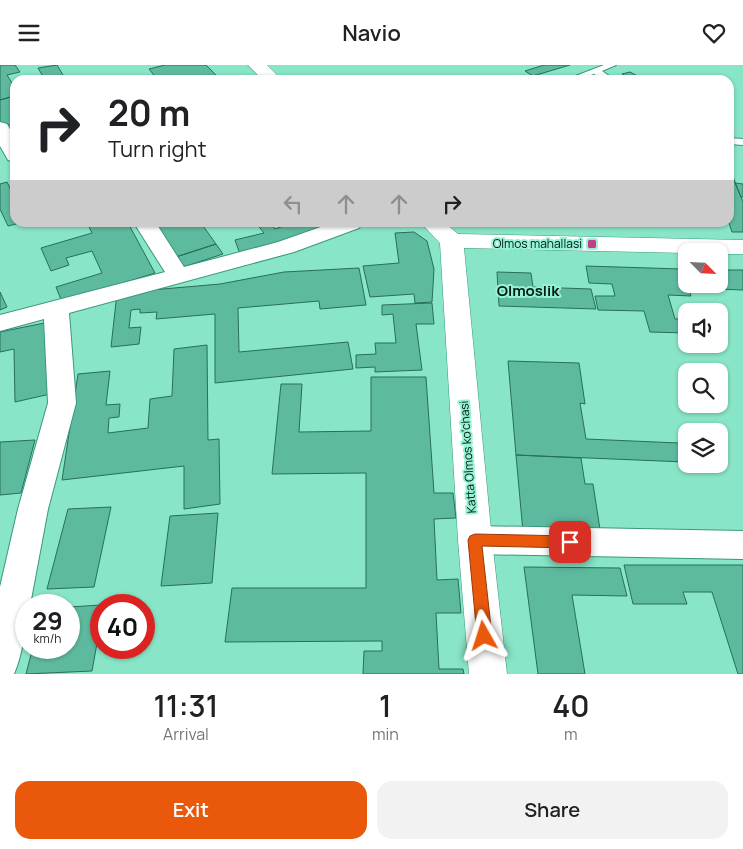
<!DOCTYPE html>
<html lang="en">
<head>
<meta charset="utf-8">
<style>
	body { margin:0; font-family:Manrope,sans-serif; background:#f2f2f2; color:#202124; height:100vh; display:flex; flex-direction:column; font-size:19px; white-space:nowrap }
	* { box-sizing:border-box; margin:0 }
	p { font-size:16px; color:#757577 }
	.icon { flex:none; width:28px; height:28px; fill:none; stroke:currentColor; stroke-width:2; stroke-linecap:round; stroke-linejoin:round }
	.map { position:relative; height:609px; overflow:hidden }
	.sheet { display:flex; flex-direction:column; background:#fff; flex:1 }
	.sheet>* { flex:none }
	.banner { position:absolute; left:10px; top:10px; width:724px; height:152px; border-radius:15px; box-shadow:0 1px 4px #0004; background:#fff; color:#202124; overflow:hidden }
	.needle { width:32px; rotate:114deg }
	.buttons { position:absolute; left:678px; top:178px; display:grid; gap:10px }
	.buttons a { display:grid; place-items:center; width:50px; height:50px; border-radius:10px; background:#fff; box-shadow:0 1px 4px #0004; font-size:25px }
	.speed { position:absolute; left:15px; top:529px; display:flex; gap:10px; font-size:25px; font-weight:700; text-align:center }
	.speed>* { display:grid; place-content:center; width:65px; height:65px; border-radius:50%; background:#fff; box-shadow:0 1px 4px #0004; line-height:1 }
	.speed small { font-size:12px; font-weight:400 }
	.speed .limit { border:8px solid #d22; background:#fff; color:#111 }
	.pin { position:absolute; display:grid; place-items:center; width:42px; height:42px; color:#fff; margin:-21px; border-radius:10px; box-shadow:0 2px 8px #0006 }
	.me { position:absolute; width:55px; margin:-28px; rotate:354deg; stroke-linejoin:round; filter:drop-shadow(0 0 4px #0008) }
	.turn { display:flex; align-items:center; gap:18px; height:105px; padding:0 15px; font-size:22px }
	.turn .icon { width:65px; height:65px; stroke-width:2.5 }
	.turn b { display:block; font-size:35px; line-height:42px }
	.lanes { display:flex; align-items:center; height:48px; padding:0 15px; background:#0003; justify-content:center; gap:25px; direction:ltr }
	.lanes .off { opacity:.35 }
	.eta { display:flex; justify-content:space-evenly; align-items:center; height:85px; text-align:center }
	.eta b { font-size:30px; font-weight:600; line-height:35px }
	.cta { display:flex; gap:10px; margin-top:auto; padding:10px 15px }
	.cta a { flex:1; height:58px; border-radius:15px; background:#ea580c; color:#fff; font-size:20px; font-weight:600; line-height:58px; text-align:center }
	.cta a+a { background:#f2f2f2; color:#202124 }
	header { display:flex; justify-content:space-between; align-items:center; height:65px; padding:0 15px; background:#fff; font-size:22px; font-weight:600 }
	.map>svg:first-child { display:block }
</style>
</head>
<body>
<header><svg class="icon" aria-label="menu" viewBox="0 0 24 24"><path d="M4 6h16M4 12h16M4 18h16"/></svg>Navio<svg class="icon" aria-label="heart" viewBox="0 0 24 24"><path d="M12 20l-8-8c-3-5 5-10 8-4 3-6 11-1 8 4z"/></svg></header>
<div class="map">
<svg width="743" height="609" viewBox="0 0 743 609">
	<rect width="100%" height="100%" fill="#88e5c7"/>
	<path fill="#5eba9e" stroke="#276f5b" d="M0,0H15L20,7L7,10L15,23V31L0,35Z
		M57,0L66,15H45L38,3Z
		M165,0H206L221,15H158L149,4Z
		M544,0H570L533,11L525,6Z
		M630,7L645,15H632L622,9Z
		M10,32L15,41V58L3,62L0,56V35Z
		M729,112H733L743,137V167H732L729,158Z
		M7,117L15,133V158H20L8,161L0,144V119Z
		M735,118L743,119V132H741Z
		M87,158H128L155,208L62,237L56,222L102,208L92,186L66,193L69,200L51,206L41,183L92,168Z
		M172,158H201L216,179L176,192L157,162Z
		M256,158H270L275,164L293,158H341L240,189L235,175L264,168Z
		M414,167L427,176L434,204L432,237L415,238L414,229L370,232L363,201L399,198L395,168Z
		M216,179L223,189L183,202L176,192Z
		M586,201L682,204L691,231L668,230L675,254H686V268L650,267L644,246L598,245L595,231H615L612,219L589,218Z
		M359,203L366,240L320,244L319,236L238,243L239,287L348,277L353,304L215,318V249L156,254L157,247L140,248V244L131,245L129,263L141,262L139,279L111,282L117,228L220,219L284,207Z
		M719,205H743V225L688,223L687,219H719Z
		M497,207L531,208L533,222L591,224L596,244L499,241Z
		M0,227L7,242L0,245Z
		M432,238L434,259H416L422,305L375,307V302L356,303V290L376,289L375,278H396L393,249L382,250V240Z
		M54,256L59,327L15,337L14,284L0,287V267Z
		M207,280L208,375L219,374L220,439L184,444V401L62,415L78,309L110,306L106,340L120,339L119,352L109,353L108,368L148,363L150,334L172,331L174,284Z
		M508,296L579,298L585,339L580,338L586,374L679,378L685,397L516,390Z
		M371,312H426L434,428H453L456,453L434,454L437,515L458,514L461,548H436L439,604H463L464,609H363L364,586H382V576L225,577L232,523H366V408L272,409L281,319H302L299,367L371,366Z
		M35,375L21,428L0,430V377Z
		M516,390L581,393L585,419H593L601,471L523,467Z
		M111,442L94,522L47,524L68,444Z
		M218,448L212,518L161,521L170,451Z
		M624,500H743V609H738L712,527H683L687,539H633Z
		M524,502L620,503L627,531L572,530L585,609H538Z
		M101,540V556L92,606L26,609L33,582H69V542Z"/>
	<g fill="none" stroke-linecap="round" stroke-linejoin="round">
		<defs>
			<path id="lane" d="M604,0H616L602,6L615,15H605L594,9L577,15H565Z
				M729,73L743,74V80L729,79Z"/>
			<path id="street" d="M0,57L7,59L15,73V97L8,95L0,81Z
				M134,158H156L184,202L278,177L332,158H362L359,163L294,187L69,248L76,338L48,444L30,540H26C26,562 23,588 14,609H0V522L18,444L48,338L44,254L0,266V250L165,207Z
				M475,461L743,466V494L475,489L464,485L459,475L464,465Z"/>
			<path id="secondary" d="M248,0H267L282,15H263Z
				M421,158H445L458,169L743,175V189H719V186H686V188L464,183L492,475L507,609H469L458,475L440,178Z"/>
		</defs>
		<use href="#lane" stroke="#39987e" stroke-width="2"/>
		<use href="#street" stroke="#39987e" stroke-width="2"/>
		<use href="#secondary" stroke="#39987e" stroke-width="1"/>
		<use href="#lane" fill="#fff" fill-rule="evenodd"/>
		<use href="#street" fill="#fff" fill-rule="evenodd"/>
		<use href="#secondary" fill="#fff" fill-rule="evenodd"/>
	</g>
	<path fill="#ea580c" stroke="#983908" d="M475,469L570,471L575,473L577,477L575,481L570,483L482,481L492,571L490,576L484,578L479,576L477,571L468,475L470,471Z"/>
	<rect fill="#c23f85" stroke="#96f2d4" stroke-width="2" x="587" y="174" width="10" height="10" rx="2.5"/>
	<g text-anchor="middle" stroke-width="4" stroke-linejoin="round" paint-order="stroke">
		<g font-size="12" fill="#001b13" stroke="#96f2d4" text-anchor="end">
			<text x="582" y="183">Olmos mahallasi</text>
		</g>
		<g font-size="12" fill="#001b13" stroke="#96f2d4">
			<text transform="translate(468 392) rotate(-94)" y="4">Katta Olmos ko'chasi</text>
		</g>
		<g font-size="15" font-weight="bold" fill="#001b13" stroke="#96f2d4">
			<text x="528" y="231">Olmoslik</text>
		</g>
	</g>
</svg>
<div class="buttons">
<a><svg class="needle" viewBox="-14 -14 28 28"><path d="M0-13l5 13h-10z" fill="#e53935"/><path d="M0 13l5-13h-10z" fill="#757577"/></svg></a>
<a><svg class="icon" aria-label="sound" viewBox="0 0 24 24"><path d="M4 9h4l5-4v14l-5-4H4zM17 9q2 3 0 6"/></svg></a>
<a><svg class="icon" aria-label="search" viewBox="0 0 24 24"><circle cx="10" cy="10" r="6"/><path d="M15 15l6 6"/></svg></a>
<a><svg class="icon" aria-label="layers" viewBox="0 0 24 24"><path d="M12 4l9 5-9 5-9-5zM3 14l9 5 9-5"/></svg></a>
</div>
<div class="speed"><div>29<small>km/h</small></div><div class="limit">40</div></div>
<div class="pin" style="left:570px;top:477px;background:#d93025"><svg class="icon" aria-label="arrive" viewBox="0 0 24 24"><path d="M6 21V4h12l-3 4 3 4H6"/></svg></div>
<svg class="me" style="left:484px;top:571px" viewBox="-20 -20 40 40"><path d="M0-17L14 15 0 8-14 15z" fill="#ea580c" stroke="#fff" stroke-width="4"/></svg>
<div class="banner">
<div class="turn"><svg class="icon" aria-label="right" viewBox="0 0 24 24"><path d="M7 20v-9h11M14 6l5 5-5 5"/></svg><div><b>20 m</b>Turn right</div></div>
<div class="lanes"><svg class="icon off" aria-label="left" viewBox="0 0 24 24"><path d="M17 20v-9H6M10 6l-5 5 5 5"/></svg><svg class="icon off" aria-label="ahead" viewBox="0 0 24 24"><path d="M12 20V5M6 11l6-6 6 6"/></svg><svg class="icon off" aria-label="ahead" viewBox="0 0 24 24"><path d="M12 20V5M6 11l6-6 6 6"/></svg><svg class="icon" aria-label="right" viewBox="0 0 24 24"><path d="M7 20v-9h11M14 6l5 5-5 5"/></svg></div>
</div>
</div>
<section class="sheet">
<div class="eta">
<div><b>11:31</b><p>Arrival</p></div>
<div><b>1</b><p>min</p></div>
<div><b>40</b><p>m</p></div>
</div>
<div class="cta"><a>Exit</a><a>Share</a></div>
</section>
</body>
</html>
